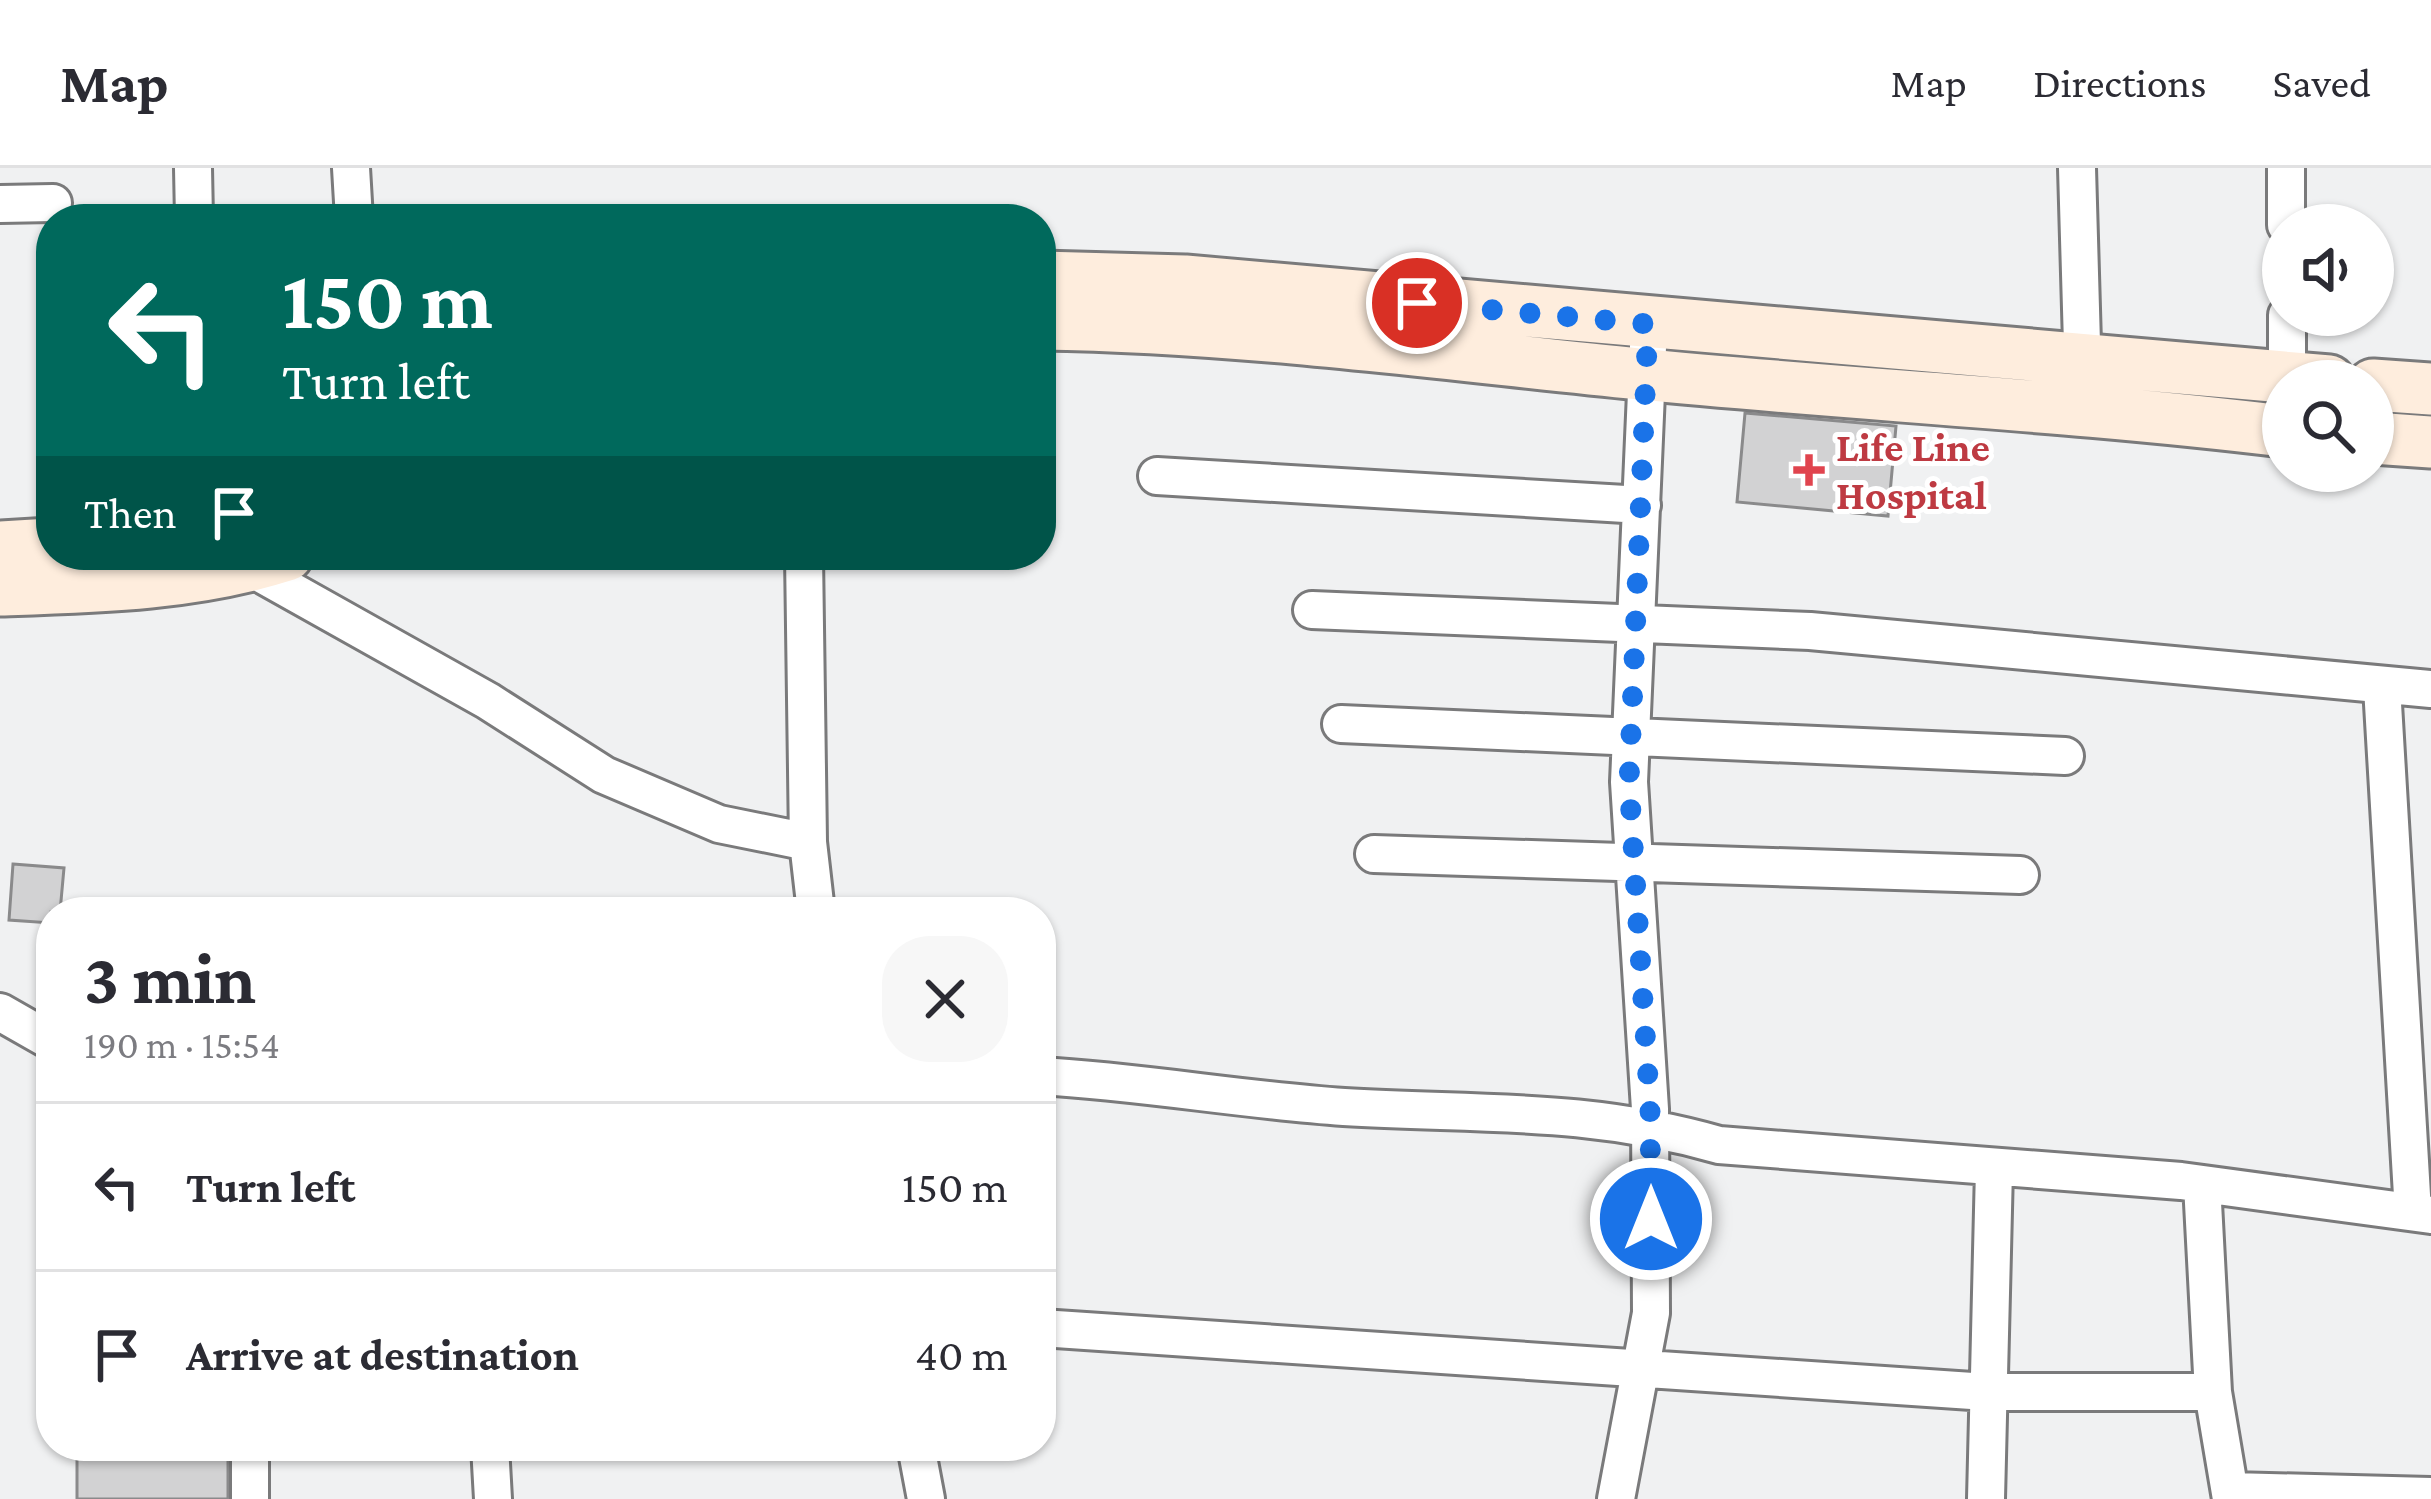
<!DOCTYPE html>
<html lang="en">
<head>
<meta charset="utf-8">
<style>
	body { margin:0; font-family:"Crimson Pro",serif; background:#f7f7f7; color:#2b2b33; height:100vh; display:flex; flex-direction:column; font-size:45px; white-space:nowrap }
	* { box-sizing:border-box; margin:0 }
	p { font-size:39px; color:#7c7c81 }
	.icon { flex:none; width:66px; height:66px; fill:none; stroke:currentColor; stroke-width:2; stroke-linecap:round; stroke-linejoin:round }
	.map { position:relative; flex:1; overflow:hidden }
	.drawer { position:absolute; left:36px; top:729px; width:1020px; height:564px; display:flex; flex-direction:column; background:#fff; border-radius:48px; box-shadow:0 3px 9px #0004 }
	.drawer>* { flex:none }
	.top-card { position:absolute; left:36px; top:36px; width:1020px; height:366px; border-radius:48px; box-shadow:0 3px 9px #0004; background:#00695c; color:#fff; overflow:hidden }
	.buttons { position:absolute; left:2262px; top:36px; display:grid; gap:24px }
	.buttons a { display:grid; place-items:center; width:132px; height:132px; border-radius:50%; background:#fff; box-shadow:0 3px 9px #0004; font-size:60px }
	.pin { position:absolute; display:grid; place-items:center; width:102px; height:102px; color:#fff; margin:-51px; border:6px solid #fff; border-radius:50%; box-shadow:0 3px 12px #0007 }
	.me { position:absolute; width:132px; margin:-66px; rotate:0deg; stroke-linejoin:round; filter:drop-shadow(0 0 9px #0008) }
	.turn { display:flex; align-items:center; gap:42px; height:252px; padding:0 48px; font-size:54px }
	.turn .icon { width:156px; height:156px; stroke-width:2.5 }
	.turn b { display:block; font-size:84px; line-height:102px }
	.then { display:flex; align-items:center; height:114px; padding:0 48px; background:#0003; gap:24px; font-size:45px }
	.round { display:grid; place-items:center; flex:none; width:126px; height:126px; border-radius:48px; background:#f7f7f7 }
	.head { display:flex; align-items:center; justify-content:space-between; height:204px; padding:0 48px }
	h1 { font-size:72px; font-weight:700; line-height:90px }
	ul { padding:0; list-style:none }
	li { display:flex; align-items:center; gap:36px; height:168px; padding:0 48px; border-top:3px solid #e1e1e2 }
	li div { flex:1 }
	li b { display:block; font-size:45px }
	li em { font-style:normal }
	header { display:flex; align-items:center; gap:72px; box-sizing:border-box; height:168px; padding:0 60px; background:#fff; border-bottom:3px solid #e1e1e2 }
	header strong { font-size:57px }
	nav { display:flex; gap:66px; margin-inline-start:auto; font-size:42px }
	.map>svg:first-child { display:block }
</style>
</head>
<body>
<header>
<strong>Map</strong>
<nav><a>Map</a><a>Directions</a><a>Saved</a></nav>
</header>
<div class="map">
<svg width="2431" height="1331" viewBox="0 0 2431 1331">
	<rect width="100%" height="100%" fill="#f0f1f2"/>
	<path fill="#d2d2d3" stroke="#8a8a8b" stroke-width="3" d="M1745,245L1896,258L1888,348L1737,334Z
		M13,696L64,700L60,744H51V755L9,752Z
		M77,1278H228V1331H77Z"/>
	<g fill="none" stroke-linecap="round" stroke-linejoin="round">
		<defs>
			<path id="street" d="M193,0L194,51
				M351,0L354,51
				M2077,0L2083,211
				M2286,0V57
				M0,36L53,35
				M2287,147V210
				M1157,308L1642,337
				M804,387L808,674
				M249,399L488,533L604,607L719,656L808,674L816,744
				M1312,442L1810,463L2431,521
				M2382,519L2413,1044
				M1341,556L2065,588
				M1374,686L2020,707
				M0,844L51,873
				M1041,908C1143,914 1243,932 1344,939C1479,947 1586,939 1719,977L2181,1013L2431,1047
				M2202,1016L2213,1224L2231,1331
				M1041,1160L1987,1224H2213
				M250,1278V1331
				M490,1278L493,1331
				M916,1278L926,1331
				M2231,1323L2431,1328
				M1616,1331L1651,1145L1650,941L1629,614L1649,156
				M1986,1331L1994,1001"/>
			<path id="secondary" d="M1041,109L1185,113L2329,213
				M1041,156C1242,159 1440,186 1639,206C1854,227 2069,237 2283,263
				M2373,217L2431,221
				M2373,270L2431,274
				M0,379L51,376
				M0,422C97,419 193,417 287,387"/>
		</defs>
		<use href="#street" stroke="#7a7a7b" stroke-width="42"/>
		<use href="#secondary" stroke="#7a7a7b" stroke-width="57"/>
		<use href="#street" stroke="#fff" stroke-width="36"/>
		<use href="#secondary" stroke="#feeddd" stroke-width="51"/>
	</g>
	<g fill="none" stroke-linecap="round" stroke-linejoin="round">
		<path stroke="#1a73e8" stroke-width="21" stroke-dasharray="0 37.8" d="M1417,135L1648,156L1629,614L1650,941L1651,1051"/>
	</g>
	<path fill="#e0444e" stroke="#fff" stroke-width="4.5" d="M1803 284h12v12h12v12h-12v12h-12v-12h-12v-12h12z"/>
	<g text-anchor="middle" stroke-width="10" stroke-linejoin="round" paint-order="stroke">
		<g font-size="42" font-weight="bold" fill="#be3a42" stroke="#fff" text-anchor="start">
			<text x="1836" y="293">Life Line<tspan x="1836" dy="48">Hospital</tspan></text>
		</g>
	</g>
</svg>
<div class="buttons">
<a><svg class="icon" aria-label="sound" viewBox="0 0 24 24"><path d="M4 9h4l5-4v14l-5-4H4zM17 9q2 3 0 6"/></svg></a>
<a><svg class="icon" aria-label="search" viewBox="0 0 24 24"><circle cx="10" cy="10" r="6"/><path d="M15 15l6 6"/></svg></a>
</div>
<div class="pin" style="left:1417px;top:135px;background:#d93025"><svg class="icon" aria-label="arrive" viewBox="0 0 24 24"><path d="M6 21V4h12l-3 4 3 4H6"/></svg></div>
<svg class="me" style="left:1651px;top:1051px" viewBox="-20 -20 40 40"><circle r="17" fill="#1a73e8" stroke="#fff" stroke-width="3"/><path d="M0-11L8 9 0 5-8 9z" fill="#fff"/></svg>
<div class="top-card">
<div class="turn"><svg class="icon" aria-label="left" viewBox="0 0 24 24"><path d="M17 20v-9H6M10 6l-5 5 5 5"/></svg><div><b>150 m</b>Turn left</div></div>
<div class="then">Then<svg class="icon" aria-label="arrive" viewBox="0 0 24 24"><path d="M6 21V4h12l-3 4 3 4H6"/></svg></div>
</div>
<section class="drawer">
<div class="head"><div><h1>3 min</h1><p>190 m · 15:54</p></div><a class="round"><svg class="icon" aria-label="close" viewBox="0 0 24 24"><path d="M6 6l12 12M18 6L6 18"/></svg></a></div>
<ul>
<li><svg class="icon" aria-label="left" viewBox="0 0 24 24"><path d="M17 20v-9H6M10 6l-5 5 5 5"/></svg><div><b>Turn left</b></div><em>150 m</em></li>
<li><svg class="icon" aria-label="arrive" viewBox="0 0 24 24"><path d="M6 21V4h12l-3 4 3 4H6"/></svg><div><b>Arrive at destination</b></div><em>40 m</em></li>
</ul>
</section>
</div>
</body>
</html>
